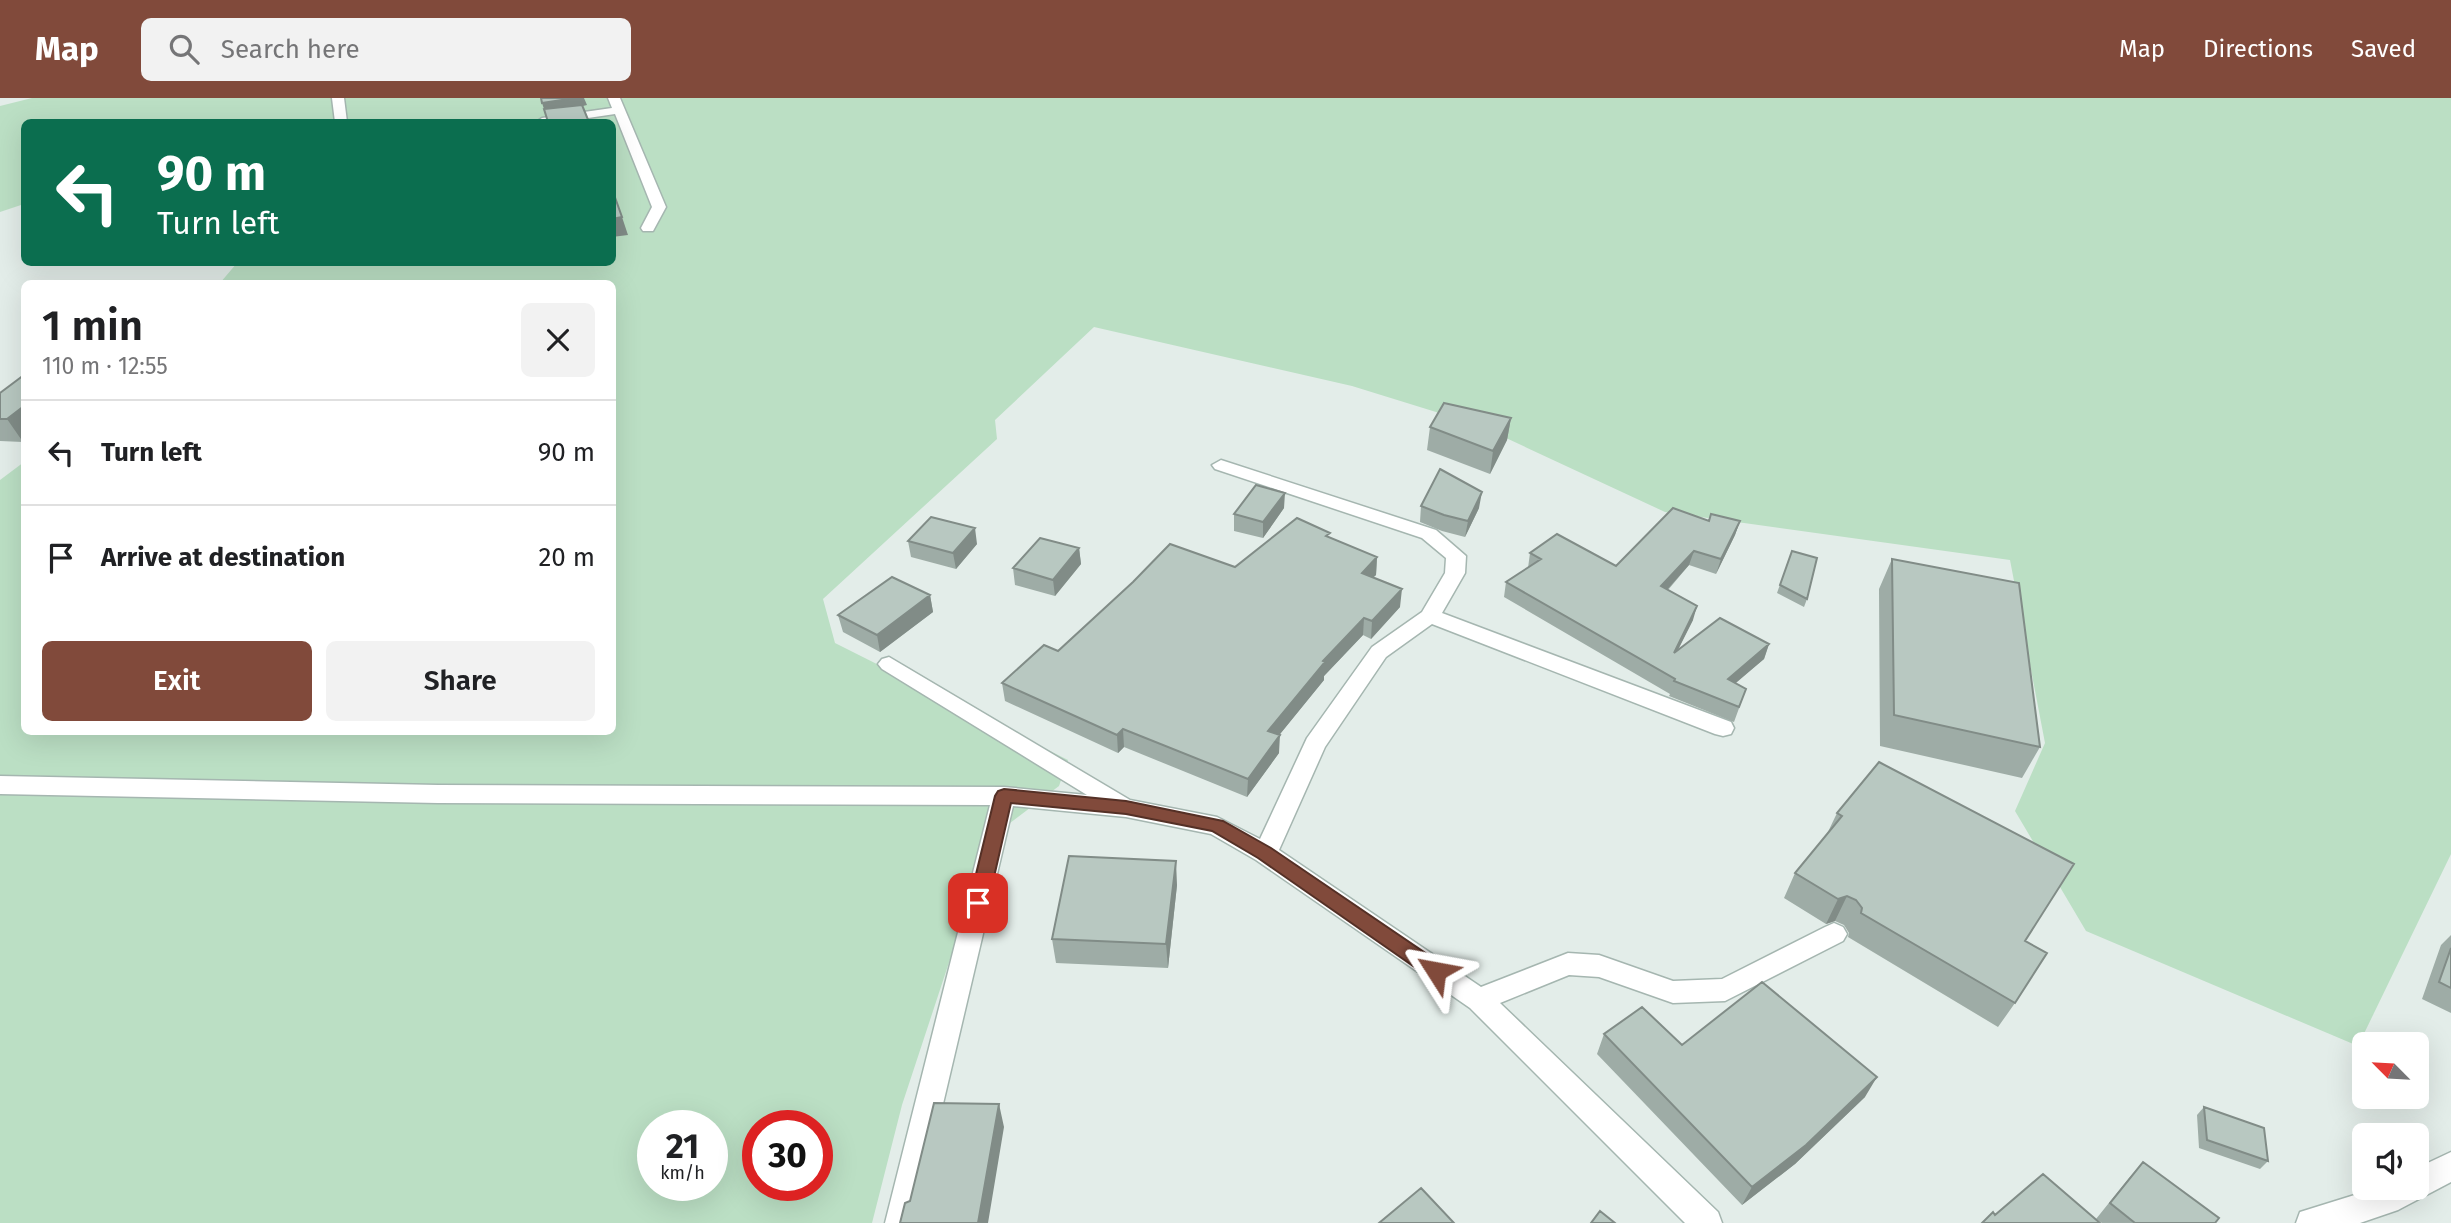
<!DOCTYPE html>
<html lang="en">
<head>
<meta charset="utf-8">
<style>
	body { margin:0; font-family:"Fira Sans",sans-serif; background:#f2f2f2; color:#202124; height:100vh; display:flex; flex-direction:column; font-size:26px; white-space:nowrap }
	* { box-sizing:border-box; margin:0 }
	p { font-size:23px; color:#757577 }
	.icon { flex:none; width:38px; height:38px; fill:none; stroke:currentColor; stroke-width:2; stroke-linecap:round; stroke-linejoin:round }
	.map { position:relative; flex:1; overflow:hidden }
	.details { position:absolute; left:21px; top:182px; width:595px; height:455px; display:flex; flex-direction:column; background:#fff; border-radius:10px; box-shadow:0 7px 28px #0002 }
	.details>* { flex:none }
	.top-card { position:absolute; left:21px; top:21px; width:595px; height:147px; border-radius:10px; box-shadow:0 7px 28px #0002; background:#0b6e4f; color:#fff; overflow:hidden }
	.needle { width:46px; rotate:294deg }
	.fabs { position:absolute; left:2352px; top:934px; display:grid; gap:14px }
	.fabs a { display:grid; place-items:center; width:77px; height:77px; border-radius:10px; background:#fff; box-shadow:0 7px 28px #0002; font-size:35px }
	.speed { position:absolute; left:637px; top:1012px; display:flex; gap:14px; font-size:35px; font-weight:700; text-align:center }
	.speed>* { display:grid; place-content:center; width:91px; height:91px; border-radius:50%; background:#fff; box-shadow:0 7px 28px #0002; line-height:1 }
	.speed small { font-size:18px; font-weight:400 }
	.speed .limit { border:10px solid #d22; background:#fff; color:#111 }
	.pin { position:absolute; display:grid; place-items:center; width:60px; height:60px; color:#fff; margin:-30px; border-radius:14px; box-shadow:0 4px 10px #0006 }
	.me { position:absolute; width:77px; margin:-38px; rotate:304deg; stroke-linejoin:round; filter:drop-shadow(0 0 5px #0008) }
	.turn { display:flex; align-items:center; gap:24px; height:147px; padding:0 21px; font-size:32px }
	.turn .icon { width:91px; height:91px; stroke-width:2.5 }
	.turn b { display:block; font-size:49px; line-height:60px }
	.round { display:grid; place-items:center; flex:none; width:74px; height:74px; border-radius:10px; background:#f2f2f2 }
	.headline { display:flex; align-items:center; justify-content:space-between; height:119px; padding:0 21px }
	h1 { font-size:42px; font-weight:600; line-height:52px }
	.primary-button { display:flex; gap:14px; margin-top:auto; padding:14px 21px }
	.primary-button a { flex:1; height:80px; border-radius:10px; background:#814a3b; color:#fff; font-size:28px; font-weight:600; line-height:80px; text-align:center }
	.primary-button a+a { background:#f2f2f2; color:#202124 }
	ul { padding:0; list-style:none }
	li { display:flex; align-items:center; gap:21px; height:105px; padding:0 21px; border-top:2px solid #e0e0e0 }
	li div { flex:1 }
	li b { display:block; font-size:26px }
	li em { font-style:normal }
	header { display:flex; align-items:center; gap:42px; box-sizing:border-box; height:98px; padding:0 35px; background:#814a3b; color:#fff }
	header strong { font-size:33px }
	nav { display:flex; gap:38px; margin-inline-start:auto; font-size:24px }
	.search { width:490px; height:63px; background:#f2f2f2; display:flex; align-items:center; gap:18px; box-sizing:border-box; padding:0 24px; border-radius:10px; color:#757577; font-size:26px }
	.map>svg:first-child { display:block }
</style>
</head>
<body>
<header>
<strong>Map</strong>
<div class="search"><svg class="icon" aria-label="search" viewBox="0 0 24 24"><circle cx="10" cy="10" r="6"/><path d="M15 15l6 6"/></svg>Search here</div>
<nav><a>Map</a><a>Directions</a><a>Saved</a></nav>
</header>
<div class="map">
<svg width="2451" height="1125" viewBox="0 0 2451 1125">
	<rect width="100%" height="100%" fill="#e3ede9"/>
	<path fill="#bbdfc4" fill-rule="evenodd" d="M32,0H2451V756L2358,948L2086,833L2015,713L2045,645L2010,462L1665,414L1478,327L1352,288L1094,229L995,322L997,341L823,501L835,545L1068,662L1059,688L990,740L902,1007L872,1125H0V382L24,364V634H612V186L220,185L237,165L612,164V24H24V106L0,114V8ZM653,1027H712V1087H653ZM758,1027H817V1087H758Z"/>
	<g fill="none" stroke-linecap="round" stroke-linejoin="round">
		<defs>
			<path id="minor" d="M332,0H344L347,24H335Z
				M608,0H620L666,109L653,133H643L641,130L652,109L615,16L561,24H536L542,20L612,10Z
				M1221,362L1436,432L1466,458L1465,475L1442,515L1731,624L1734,630L1731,636L1723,638L1715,636L1432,526L1386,559L1325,649L1279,752L1481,889L1568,855L1599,857L1673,883L1722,881L1825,829L1834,825L1843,829L1847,836L1843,843L1725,903L1673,905L1599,879L1569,877L1500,905L1718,1114L1722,1125H1685L1470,910L1256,762L1211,736L1126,719L1013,708L915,1125H885L990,707L438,705L0,696V678L438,687L1004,689L1087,697L882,571L878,566L882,561L889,559L1130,702L1217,719L1260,741L1307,640L1372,549L1422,514L1445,475L1446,460L1422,440L1215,371L1212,367Z
				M2451,1054V1084L2398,1112L2360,1125H2296L2300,1114L2377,1090H2417V1070Z"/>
		</defs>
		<use href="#minor" stroke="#a5b6b0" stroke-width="3"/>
		<use href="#minor" fill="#fff" fill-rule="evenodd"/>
	</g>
	<path fill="#9eaca6" d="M24,277V343L23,344L0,343V295Z
		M1511,320L1507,342L1490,376L1427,352L1430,329Z
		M1421,408L1479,410L1465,439L1442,433L1420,424Z
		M1284,410L1263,440L1234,433V416Z
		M1709,423H1740L1735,437L1716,476L1689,467L1668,492L1693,522L1678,551L1769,546L1764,561L1735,585L1746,591L1734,624L1669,598L1670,596L1504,499L1506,484L1528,470L1530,455L1616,468Z
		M1330,440L1377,459L1376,477L1373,479L1400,509L1371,541L1363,537L1324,578V582L1279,637V655L1247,699L1124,649L1118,655L1005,603L1002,585L1058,553Z
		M908,443L977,446L956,471L911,459Z
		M1079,450L1081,466L1055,498L1015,487L1013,470Z
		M1792,453L1807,501L1804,509L1777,495Z
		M1892,461L2040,649L2022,680L1880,648L1879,491Z
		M930,497L933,514L880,554L843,534L838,517Z
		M1879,664L2025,843L2015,905L1998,929L1848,839L1849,835L1844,827L1835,823L1826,826L1784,800L1795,775L1827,736L1837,715Z
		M1177,787L1168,870L1056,865L1052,841Z
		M2451,837V915L2422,901L2441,847Z
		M1604,936L1682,947L1865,999L1795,1066L1742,1107L1597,956Z
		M2204,1009L2268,1063L2260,1071L2199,1050L2197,1017Z
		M2143,1064L2215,1125H2102L2096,1121L2129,1080Z"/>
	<path fill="#818c87" d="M575,0H584L587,7L546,17L542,5Z
		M622,119L628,137L612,139V121Z
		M24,308V343L23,344L7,321Z
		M1511,320L1507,342L1490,376L1493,353Z
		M1482,394L1479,410L1465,439L1468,423Z
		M1285,395L1284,410L1263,440V424Z
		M1740,423L1735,437L1716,476L1721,461Z
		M975,430L977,446L956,471L953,455Z
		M1079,450L1081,466L1055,498L1053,482Z
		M1694,453L1689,467L1657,503L1661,488Z
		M1377,459L1376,477L1360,492L1362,475Z
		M1402,491L1400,509L1371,541L1372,523Z
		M930,497L933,514L880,554L877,537Z
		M1697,508L1693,522L1669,570L1674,555Z
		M1364,520L1363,537L1324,578V582L1268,651V633L1323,563Z
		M1769,546L1764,561L1723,596L1728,581Z
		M1123,631L1124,649L1118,655L1117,637Z
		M1280,637L1279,655L1247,699L1248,681Z
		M1176,763L1177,787L1168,870L1166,846Z
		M1847,798L1835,823L1826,826L1838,801Z
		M1877,979L1865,999L1795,1066L1742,1107L1752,1089Z
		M999,1006L1004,1029L988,1125H978Z"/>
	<path fill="#b8c8c1" stroke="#818c87" stroke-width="2" d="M541,0H575L542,5Z
		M582,7L589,24H548L544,11Z
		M612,91L622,119L612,121Z
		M24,277V308L7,321H0V295Z
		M1444,305L1511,320L1493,353L1430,329Z
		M1440,371L1482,394L1468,423L1444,417L1421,408Z
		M1256,387L1285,395L1263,424L1234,416Z
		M1673,410L1709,423L1711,416L1740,423L1721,461L1694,453L1661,488L1697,508L1674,555L1720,520L1769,546L1728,581L1746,591L1739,609L1674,583L1675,581L1506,484L1541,461L1530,455L1557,436L1616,468Z
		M931,419L975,430L953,455L908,443Z
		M1297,420L1330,435L1326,438L1377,459L1362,475L1402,491L1372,523L1364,520L1323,563L1325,564L1268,633L1280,637L1248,681L1123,631L1117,637L1002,585L1044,547L1058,553L1133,484L1170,446L1235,469Z
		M1040,440L1079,450L1053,482L1013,470Z
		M1792,453L1817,460L1807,501L1780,487Z
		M1892,461L2019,485L2040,649L1894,617Z
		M892,479L930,497L877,537L838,517Z
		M1879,664L2074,766L2025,843L2047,855L2015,905L1861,815L1862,810L1856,802L1847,798L1838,801L1795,775L1842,718L1837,715Z
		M1069,758L1176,763L1166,846L1052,841Z
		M2451,850V890L2439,884Z
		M1762,884L1877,979L1806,1047L1752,1089L1604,936L1642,909L1682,947Z
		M934,1005L999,1006L978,1125H900L905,1105L910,1103Z
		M2204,1009L2264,1030L2268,1063L2207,1042Z
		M2143,1064L2219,1120L2215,1125H2135L2110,1105Z
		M2043,1076L2100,1125H1982L1993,1114L1995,1117Z
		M1421,1090L1454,1125H1379Z
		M1600,1113L1615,1125H1591Z"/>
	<path fill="#814a3b" stroke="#543026" stroke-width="2" d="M1004,691L1126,703L1223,723L1271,750L1443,867L1446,873L1443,879L1436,881L1429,879L1258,760L1212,733L1126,716L1011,705L988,805L985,810L978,812L971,810L969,805L995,698L998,693Z"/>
</svg>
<div class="fabs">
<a><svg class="needle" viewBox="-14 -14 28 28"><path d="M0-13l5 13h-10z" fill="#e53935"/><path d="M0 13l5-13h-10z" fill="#757577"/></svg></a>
<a><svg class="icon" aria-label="sound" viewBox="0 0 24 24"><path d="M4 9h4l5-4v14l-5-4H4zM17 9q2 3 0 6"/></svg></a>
</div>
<div class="speed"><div>21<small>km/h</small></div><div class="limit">30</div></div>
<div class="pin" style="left:978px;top:805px;background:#d93025"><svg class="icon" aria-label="arrive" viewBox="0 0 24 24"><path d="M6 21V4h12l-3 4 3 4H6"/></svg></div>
<svg class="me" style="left:1436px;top:873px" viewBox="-20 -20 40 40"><path d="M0-17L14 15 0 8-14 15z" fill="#814a3b" stroke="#fff" stroke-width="4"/></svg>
<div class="top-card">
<div class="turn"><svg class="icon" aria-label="left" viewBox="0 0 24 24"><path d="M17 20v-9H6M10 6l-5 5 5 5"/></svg><div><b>90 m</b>Turn left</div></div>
</div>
<section class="details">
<div class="headline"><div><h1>1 min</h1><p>110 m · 12:55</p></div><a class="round"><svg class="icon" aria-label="close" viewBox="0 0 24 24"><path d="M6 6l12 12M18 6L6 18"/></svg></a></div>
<ul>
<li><svg class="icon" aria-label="left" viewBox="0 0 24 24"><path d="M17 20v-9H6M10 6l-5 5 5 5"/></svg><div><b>Turn left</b></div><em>90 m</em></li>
<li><svg class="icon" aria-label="arrive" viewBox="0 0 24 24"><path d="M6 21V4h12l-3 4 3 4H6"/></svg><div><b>Arrive at destination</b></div><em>20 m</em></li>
</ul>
<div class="primary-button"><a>Exit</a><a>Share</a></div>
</section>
</div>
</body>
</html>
